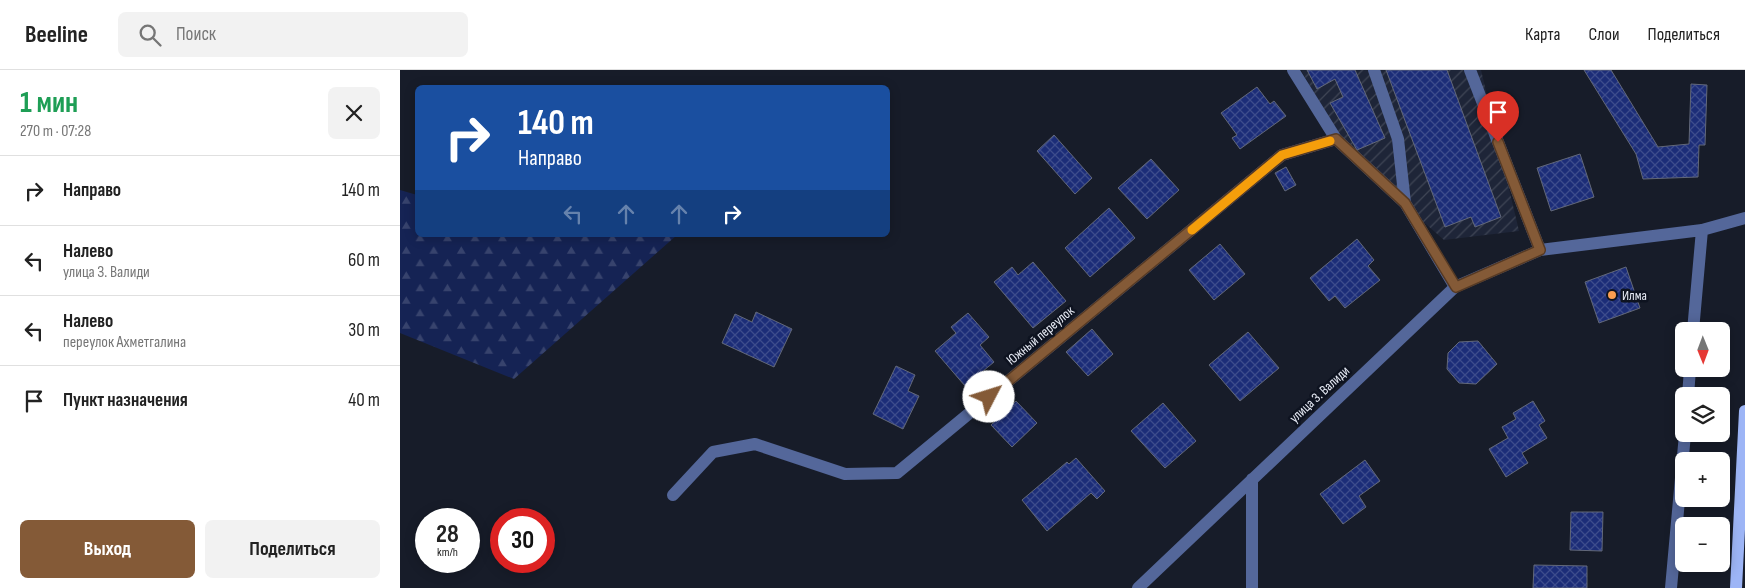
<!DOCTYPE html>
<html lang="ru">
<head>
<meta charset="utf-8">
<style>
	body { margin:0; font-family:"Sofia Sans Condensed",sans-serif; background:#f2f2f2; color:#222; height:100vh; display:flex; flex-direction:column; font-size:19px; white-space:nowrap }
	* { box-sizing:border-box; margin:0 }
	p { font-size:16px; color:#767676 }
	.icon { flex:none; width:28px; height:28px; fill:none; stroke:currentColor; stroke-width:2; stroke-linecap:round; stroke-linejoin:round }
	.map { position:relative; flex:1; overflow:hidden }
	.sheet { display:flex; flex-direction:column; background:#fff; width:400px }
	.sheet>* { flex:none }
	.top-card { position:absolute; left:15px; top:15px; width:475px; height:152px; border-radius:8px; box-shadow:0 2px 12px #0003; background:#1a4fa0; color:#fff; overflow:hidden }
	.needle { width:32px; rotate:179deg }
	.buttons { position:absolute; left:1275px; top:252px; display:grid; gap:10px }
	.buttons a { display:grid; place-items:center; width:55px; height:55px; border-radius:8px; background:#fff; box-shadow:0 2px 12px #0003; font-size:25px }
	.speed { position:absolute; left:15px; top:438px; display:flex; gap:10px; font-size:25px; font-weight:700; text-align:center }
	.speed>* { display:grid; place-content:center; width:65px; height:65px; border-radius:50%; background:#fff; box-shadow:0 2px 12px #0003; line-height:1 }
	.speed small { font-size:12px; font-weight:400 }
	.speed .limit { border:8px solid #d22; background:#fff; color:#111 }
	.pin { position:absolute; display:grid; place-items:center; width:42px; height:42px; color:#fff; margin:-51px -21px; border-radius:50% 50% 50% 0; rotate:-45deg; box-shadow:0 0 5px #0007 }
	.pin .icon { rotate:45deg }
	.me { position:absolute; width:55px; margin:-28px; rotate:50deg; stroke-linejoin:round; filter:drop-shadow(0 0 4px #0008) }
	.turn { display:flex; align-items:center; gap:18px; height:105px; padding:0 20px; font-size:22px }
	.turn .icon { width:65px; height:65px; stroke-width:2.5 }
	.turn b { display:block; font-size:35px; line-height:42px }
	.lanes { display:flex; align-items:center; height:48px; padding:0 20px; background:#0003; justify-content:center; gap:25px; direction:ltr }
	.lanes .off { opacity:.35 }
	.round { display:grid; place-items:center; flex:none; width:52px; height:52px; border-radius:8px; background:#f2f2f2 }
	.head { display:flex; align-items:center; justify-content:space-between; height:85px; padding:0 20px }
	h1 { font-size:30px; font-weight:700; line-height:38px; color:#1e9e55 }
	.button { display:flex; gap:10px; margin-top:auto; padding:10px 20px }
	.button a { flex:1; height:58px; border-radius:8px; background:#845a37; color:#fff; font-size:20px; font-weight:700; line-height:58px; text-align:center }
	.button a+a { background:#f2f2f2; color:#222 }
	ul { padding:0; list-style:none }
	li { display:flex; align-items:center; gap:15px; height:70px; padding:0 20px; border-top:1px solid #e0e0e0 }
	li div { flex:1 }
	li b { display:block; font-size:19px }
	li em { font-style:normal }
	header { display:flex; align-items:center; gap:30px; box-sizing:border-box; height:70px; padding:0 25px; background:#fff; border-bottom:1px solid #e0e0e0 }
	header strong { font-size:24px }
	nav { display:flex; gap:28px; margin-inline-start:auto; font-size:18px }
	.search { width:350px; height:45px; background:#f2f2f2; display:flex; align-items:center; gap:12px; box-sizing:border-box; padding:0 18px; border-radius:8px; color:#767676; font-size:19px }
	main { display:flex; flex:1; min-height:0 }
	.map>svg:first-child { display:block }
</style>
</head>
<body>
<header>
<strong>Beeline</strong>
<div class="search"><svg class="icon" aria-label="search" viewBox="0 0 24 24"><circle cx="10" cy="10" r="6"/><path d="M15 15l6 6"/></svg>Поиск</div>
<nav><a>Карта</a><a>Слои</a><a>Поделиться</a></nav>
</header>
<main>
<section class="sheet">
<div class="head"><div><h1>1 мин</h1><p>270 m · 07:28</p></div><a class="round"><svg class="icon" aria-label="close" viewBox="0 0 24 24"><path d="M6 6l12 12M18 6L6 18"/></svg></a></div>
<ul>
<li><svg class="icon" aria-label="right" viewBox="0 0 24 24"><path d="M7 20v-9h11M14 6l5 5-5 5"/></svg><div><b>Направо</b></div><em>140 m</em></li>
<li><svg class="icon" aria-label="left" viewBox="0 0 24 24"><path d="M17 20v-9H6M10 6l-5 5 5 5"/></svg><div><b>Налево</b><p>улица З. Валиди</p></div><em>60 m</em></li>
<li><svg class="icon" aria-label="left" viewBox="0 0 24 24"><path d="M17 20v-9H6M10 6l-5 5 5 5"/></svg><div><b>Налево</b><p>переулок Ахметгалина</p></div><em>30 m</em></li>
<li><svg class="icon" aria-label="arrive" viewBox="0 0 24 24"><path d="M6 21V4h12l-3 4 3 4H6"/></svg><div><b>Пункт назначения</b></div><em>40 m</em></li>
</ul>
<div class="button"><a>Выход</a><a>Поделиться</a></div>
</section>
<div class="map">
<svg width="1345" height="518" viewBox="0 0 1345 518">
	<defs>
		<pattern id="industrial-furrows" width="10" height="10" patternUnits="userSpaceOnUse" patternTransform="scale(1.25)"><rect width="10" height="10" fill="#1e2538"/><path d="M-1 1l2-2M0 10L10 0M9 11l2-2" fill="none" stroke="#3f4555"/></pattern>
		<pattern id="forest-firs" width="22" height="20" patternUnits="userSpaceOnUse" patternTransform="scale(1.25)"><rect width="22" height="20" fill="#152354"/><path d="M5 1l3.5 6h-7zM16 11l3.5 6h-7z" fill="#37436d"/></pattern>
		<pattern id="building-cross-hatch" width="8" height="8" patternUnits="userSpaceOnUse" patternTransform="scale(1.25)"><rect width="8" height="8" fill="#1c2d78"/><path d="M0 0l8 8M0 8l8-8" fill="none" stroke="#3d4c8c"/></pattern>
	</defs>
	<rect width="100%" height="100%" fill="#171c29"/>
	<path fill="url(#industrial-furrows)" d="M901,0H1081L1119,161L1044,170L952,89Z"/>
	<path fill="url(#forest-firs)" d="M0,120L17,125L18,165H277L114,309L0,263Z"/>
	<path fill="url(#building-cross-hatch)" stroke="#626879" d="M907,0H955L985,68L957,80L930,33L943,27L935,9L917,19Z
		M986,0H1047L1101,147L1075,157L1071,147L1045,157Z
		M1184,0H1211L1258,77L1289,74L1291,14L1307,15L1305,75H1299L1298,107L1243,109L1236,84Z
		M857,17L870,34L874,31L886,46L840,79L832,68L837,65L821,43Z
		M654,65L692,108L675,124L637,81Z
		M1180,84L1194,127L1151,141L1137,98Z
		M751,89L779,120L747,149L718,118Z
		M886,97L896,115L885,121L875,103Z
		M709,138L735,168L690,207L665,178Z
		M957,169L974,190L968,196L980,210L945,238L935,226L929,231L910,208Z
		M820,174L845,204L814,230L789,200Z
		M633,192L666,231L633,258L594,212L612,197L618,205Z
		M1226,197L1240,238L1199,253L1185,212Z
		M356,242L392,259L374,297L322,273L335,244L352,252Z
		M568,243L589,267L580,275L594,292L565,316L535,281L556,263L551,257Z
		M692,259L713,284L688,306L666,282Z
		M848,262L879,298L840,331L809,295Z
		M1078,271L1097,294L1076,314L1059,313L1047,299L1048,283L1059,272Z
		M496,296L515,305L508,321L519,326L503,359L473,344Z
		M616,331L637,353L612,377L591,355Z
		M1133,331L1145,351L1139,355L1147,368L1122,383L1128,393L1106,407L1089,379L1108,368L1102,357L1116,349L1113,343Z
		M763,333L796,371L765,398L731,361Z
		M676,388L705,421L697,429L691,423L647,461L622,430L667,392L669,394Z
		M965,390L980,411L959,426L966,437L943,454L920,424Z
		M1171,442H1203L1202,481L1170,480Z
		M1134,495L1187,496V518H1133Z"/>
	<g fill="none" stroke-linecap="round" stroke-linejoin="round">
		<path stroke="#54679a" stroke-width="12" d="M893,0L936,69L1005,133L1055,217
			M974,0L998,69L1005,133
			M1070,0L1140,180
			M1293,261L1302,160
			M1288,326L1290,299
			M852,409V518
			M273,425L313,382L355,374L445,404L497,403L882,85L936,69
			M738,518L1055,217L1140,180L1302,160L1345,148
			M1271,518L1285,364"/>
		<path stroke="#9db5f6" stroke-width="12" d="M1336,518L1345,341"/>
	</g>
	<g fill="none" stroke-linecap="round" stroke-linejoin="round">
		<defs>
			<path id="route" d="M589,327L882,85L936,69L1005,133L1056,217L1140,180L1098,72"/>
		</defs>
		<use href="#route" stroke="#563a24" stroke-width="12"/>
		<use href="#route" stroke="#845a37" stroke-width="9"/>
		<path stroke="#f59e0b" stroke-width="9" d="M792,160L882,85L930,71"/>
	</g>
	<circle fill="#fb9e50" stroke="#0e1320" stroke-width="2" cx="1212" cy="225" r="5"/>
	<g text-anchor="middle" stroke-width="5" stroke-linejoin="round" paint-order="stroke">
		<g font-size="14" fill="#e8ecf6" stroke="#0e1320" text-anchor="start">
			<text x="1222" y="230">Илма</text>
		</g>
		<g font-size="14" fill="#e8ecf6" stroke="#0e1320">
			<text transform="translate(640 265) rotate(-40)" y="5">Южный переулок</text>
			<text transform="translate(919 324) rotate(-43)" y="5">улица З. Валиди</text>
		</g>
	</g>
</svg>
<div class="buttons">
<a><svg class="needle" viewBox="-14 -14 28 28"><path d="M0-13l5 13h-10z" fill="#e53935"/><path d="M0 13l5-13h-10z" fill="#767676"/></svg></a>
<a><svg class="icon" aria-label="layers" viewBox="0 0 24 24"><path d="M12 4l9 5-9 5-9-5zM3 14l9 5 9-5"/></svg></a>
<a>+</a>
<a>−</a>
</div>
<div class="speed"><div>28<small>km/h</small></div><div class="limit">30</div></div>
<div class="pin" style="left:1098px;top:72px;background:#d93025"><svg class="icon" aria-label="arrive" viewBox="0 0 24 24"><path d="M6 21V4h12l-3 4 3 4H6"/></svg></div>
<svg class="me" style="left:589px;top:327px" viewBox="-20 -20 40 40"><circle r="19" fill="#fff"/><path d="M0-13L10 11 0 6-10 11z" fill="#845a37"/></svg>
<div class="top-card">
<div class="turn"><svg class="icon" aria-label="right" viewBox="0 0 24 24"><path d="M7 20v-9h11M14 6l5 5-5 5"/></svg><div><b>140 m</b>Направо</div></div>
<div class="lanes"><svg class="icon off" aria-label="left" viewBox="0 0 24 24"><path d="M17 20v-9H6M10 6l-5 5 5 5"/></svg><svg class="icon off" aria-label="ahead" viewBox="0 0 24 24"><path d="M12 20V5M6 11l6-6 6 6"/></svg><svg class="icon off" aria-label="ahead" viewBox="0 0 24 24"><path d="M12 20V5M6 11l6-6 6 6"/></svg><svg class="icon" aria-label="right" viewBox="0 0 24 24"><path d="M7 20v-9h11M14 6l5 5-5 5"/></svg></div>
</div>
</div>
</main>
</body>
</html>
